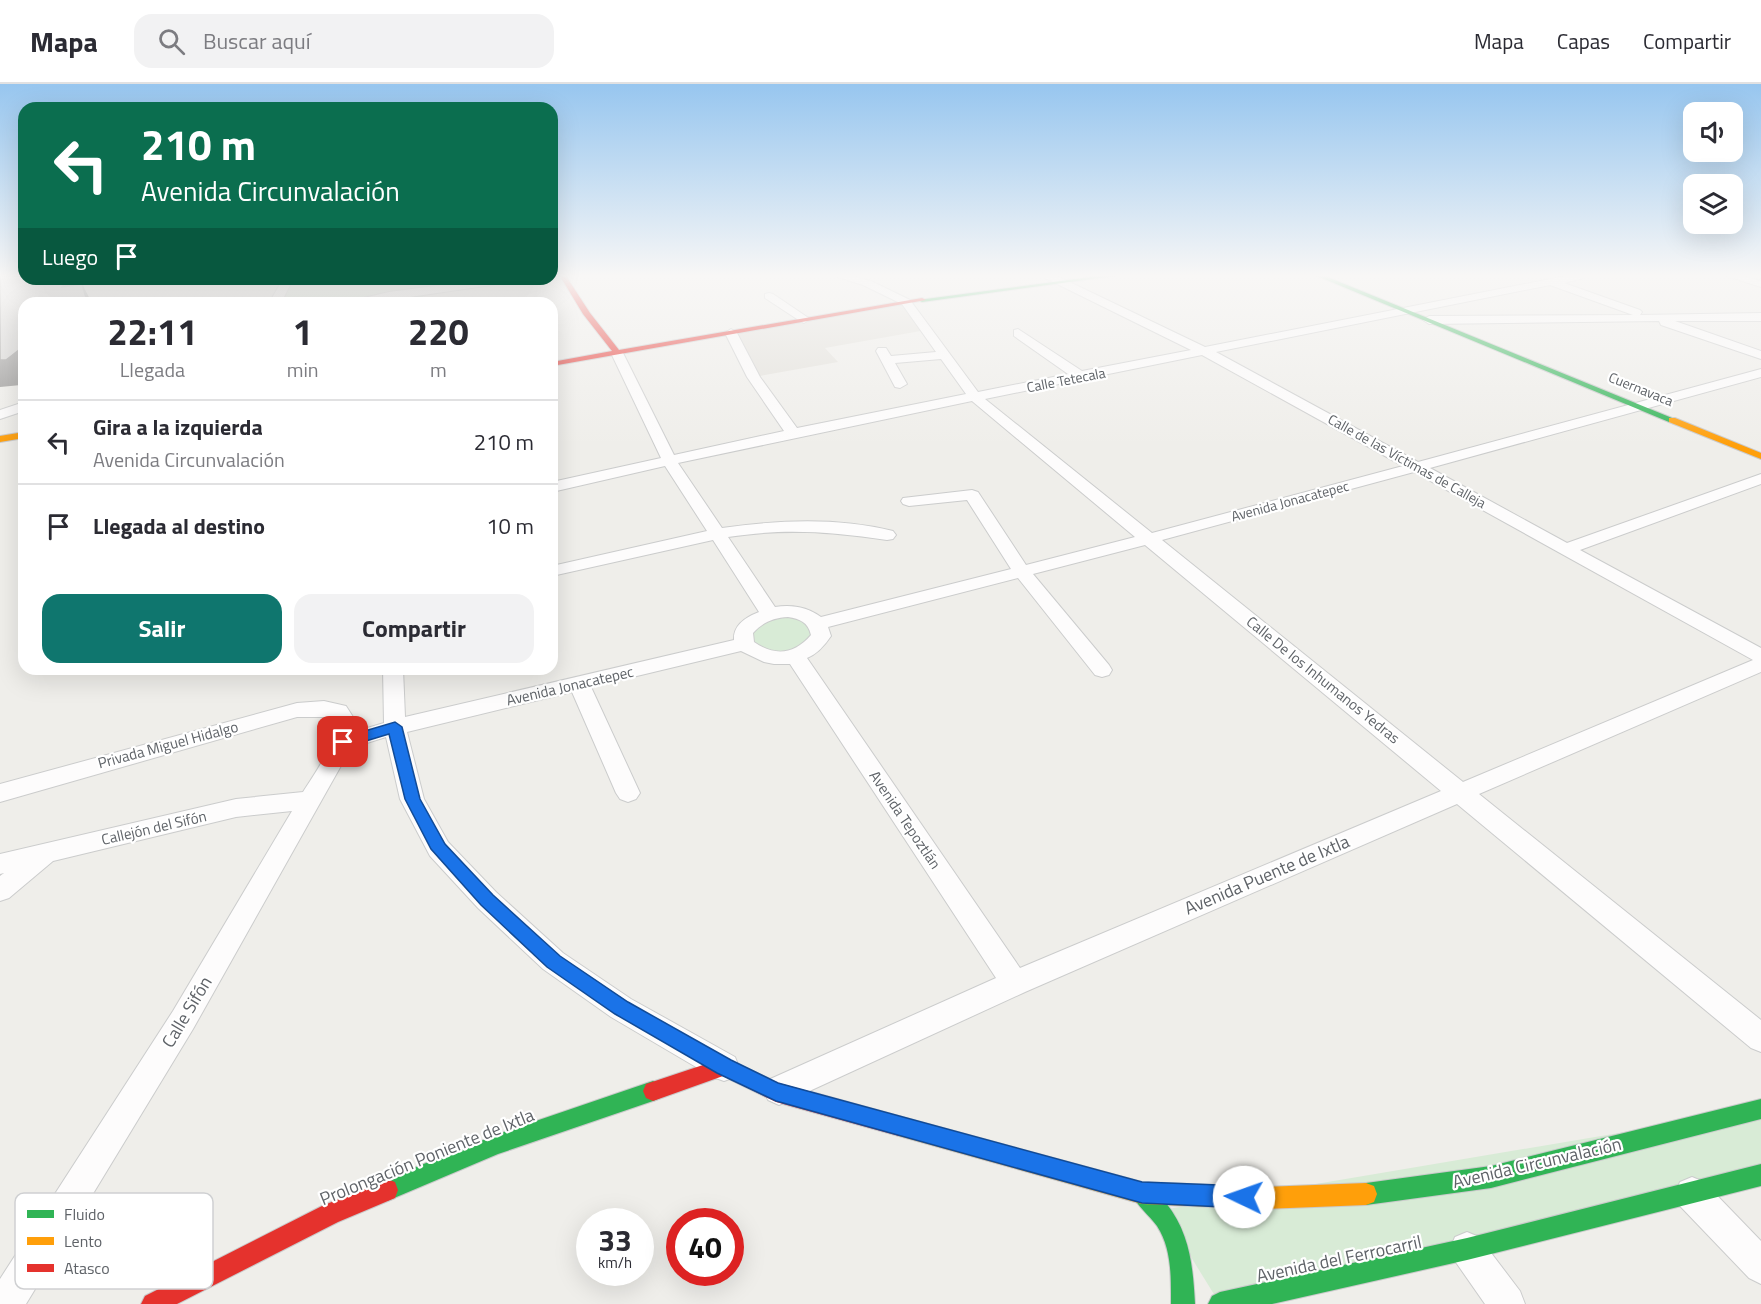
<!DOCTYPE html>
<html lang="es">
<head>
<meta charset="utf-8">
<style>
	body { margin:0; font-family:"Titillium Web",sans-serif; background:#f2f2f3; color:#2b2b33; height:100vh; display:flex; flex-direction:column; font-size:22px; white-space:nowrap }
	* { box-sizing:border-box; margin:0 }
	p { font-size:20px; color:#7c7c81 }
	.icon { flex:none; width:33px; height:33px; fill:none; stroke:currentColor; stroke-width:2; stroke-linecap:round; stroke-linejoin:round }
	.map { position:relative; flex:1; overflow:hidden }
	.side { position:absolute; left:18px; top:213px; width:540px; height:378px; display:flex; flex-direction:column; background:#fff; border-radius:18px; box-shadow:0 6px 24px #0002 }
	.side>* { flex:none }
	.hud { position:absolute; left:18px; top:18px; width:540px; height:183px; border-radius:18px; box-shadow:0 6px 24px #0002; background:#0b6e4f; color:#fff; overflow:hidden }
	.fabs { position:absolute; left:1683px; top:18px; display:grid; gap:12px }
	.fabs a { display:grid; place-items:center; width:60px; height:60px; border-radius:12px; background:#fff; box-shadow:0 6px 24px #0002; font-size:30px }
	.speed { position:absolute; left:576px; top:1124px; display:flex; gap:12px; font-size:30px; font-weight:700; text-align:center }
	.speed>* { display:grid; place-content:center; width:78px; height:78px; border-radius:50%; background:#fff; box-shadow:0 6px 24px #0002; line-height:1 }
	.speed small { font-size:15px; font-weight:400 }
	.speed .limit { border:9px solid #d22; background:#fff; color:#111 }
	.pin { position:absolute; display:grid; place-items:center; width:51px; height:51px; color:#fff; margin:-26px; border-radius:12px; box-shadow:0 3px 9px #0006 }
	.me { position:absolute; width:66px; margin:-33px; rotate:273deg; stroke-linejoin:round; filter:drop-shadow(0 0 4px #0008) }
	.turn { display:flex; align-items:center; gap:21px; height:126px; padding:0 24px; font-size:27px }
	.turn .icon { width:78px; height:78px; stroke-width:2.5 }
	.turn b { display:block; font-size:42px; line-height:51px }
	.then { display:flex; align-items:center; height:57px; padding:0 24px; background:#0003; gap:12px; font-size:22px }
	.eta { display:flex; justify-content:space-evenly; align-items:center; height:102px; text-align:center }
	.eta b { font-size:36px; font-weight:700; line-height:42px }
	.button { display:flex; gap:12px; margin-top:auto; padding:12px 24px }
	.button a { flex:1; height:69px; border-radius:18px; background:#0f766e; color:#fff; font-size:24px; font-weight:700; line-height:69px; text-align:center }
	.button a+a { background:#f2f2f3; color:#2b2b33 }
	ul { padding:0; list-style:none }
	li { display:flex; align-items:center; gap:18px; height:84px; padding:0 24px; border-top:2px solid #e1e1e2 }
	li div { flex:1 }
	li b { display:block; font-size:22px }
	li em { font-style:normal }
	header { display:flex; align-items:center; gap:36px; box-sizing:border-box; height:84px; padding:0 30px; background:#fff; border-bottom:2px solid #e1e1e2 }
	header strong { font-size:28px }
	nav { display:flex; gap:33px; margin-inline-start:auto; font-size:21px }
	.search { width:420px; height:54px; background:#f2f2f3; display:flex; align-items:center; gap:15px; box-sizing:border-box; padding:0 21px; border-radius:18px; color:#7c7c81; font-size:22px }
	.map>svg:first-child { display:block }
</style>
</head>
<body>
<header>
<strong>Mapa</strong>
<div class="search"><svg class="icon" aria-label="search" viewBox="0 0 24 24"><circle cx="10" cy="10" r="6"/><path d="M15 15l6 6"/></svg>Buscar aquí</div>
<nav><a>Mapa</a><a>Capas</a><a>Compartir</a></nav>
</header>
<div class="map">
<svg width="1761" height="1220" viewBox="0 0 1761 1220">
	<rect width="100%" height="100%" fill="#efeeea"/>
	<path fill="#e2e0da" d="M906,218L926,246L825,264L838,278L754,293L731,249Z"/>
	<path fill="#d8ebd6" d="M288,195H512L427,207L418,219H275Z
		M769,529L812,534L815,562L760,571L744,545Z
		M1761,1025V1091L1220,1220L1162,1126Z"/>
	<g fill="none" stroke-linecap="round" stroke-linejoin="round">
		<defs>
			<path id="street" d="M835,192H851L871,197L910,216L978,308L1068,290L1014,252V246L1018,245L1082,287L1191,266L1045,194L1044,192H1057L1205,263L1566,192H1585L1584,194L1564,199L1640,226L1642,228L1640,231L1761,229V237H1675L1761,267V275L1661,241L1659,237L1429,240L1423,236L1429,232L1633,231L1550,201L1216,268L1418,378L1761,285V293L1430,384L1567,459L1761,390V400L1580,466L1761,564V588L1479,710L1761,936V968L1751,964L1457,720L1025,908L779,1021L768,1016L764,1006L768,996L996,894L790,580H774L764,578L741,567L591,603L640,709L636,715L628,718L620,715L616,709L572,608L407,648L424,715L448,758L496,808L563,869L631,915L735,973L739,983L735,993L724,997L713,993L611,933L543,885L478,824L430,772L400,715L386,653L351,664L193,945L26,1220H0V1195L173,927L292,727L236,733L53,777L9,814L0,817V792L4,789L0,790V770L236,715L303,708C314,690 342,654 331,633H297L0,718V700L297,619L324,617L346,622L355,636L354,648L384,639L383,585H403L405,633L734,556C733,541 746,533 759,528L713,456L552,492V482L707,447L665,382L552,408V398L661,374L611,269L617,265L623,269L674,371L784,347L747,293L725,249L731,245L737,249L760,293L797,344L966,310L941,275L895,279L907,300L900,304L895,303L876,267L878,264H886L891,272L936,268L902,220L863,201ZM1202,271L1403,382L1152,449L985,315ZM972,317L1135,453L1026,481L978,408L972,406L903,414L901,417L903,420L909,422L967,416L1011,485L821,533C808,523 791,520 775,523L728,453C786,444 829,448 887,456L893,455L896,451L893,447C836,433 779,436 722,444L678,379ZM1414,388L1753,576L1463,698L1162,456ZM1145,461L1441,707L1020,884L807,574C817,570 825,561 831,552L828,543L1018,494L1095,591L1102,593L1109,591L1112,586L1109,581L1033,490ZM788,533C800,535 808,538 811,551C794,571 774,572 754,558L753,549C763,538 773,534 788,533Z
				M1727,192H1742L1761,197V203Z
				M283,195H293L281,219H269Z
				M487,195H517L512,198L369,219H349L351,217L389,208Z
				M769,209L773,210L810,235L804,239L800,237L765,214V210Z
				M24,318V327L0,335V326Z
				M1692,1093L1704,1098L1761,1157V1200L1749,1194L1680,1122L1675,1110L1680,1098Z
				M1467,1148L1479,1153L1520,1207L1525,1220H1485L1455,1177L1450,1165L1455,1153Z"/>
			<path id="fast" d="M1098,192H1114L922,218L918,216Z
				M1317,192H1325L1677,336L1669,338Z
				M653,997L660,1000L663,1007L660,1014L653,1017L498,1070L387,1117L379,1114L376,1106L379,1098L498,1050Z
				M1761,1015V1035L1491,1104L1366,1121L1358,1118L1355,1110L1358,1102L1366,1099L1491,1082Z
				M1761,1080V1102L1467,1176L1272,1220H1208L1212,1212L1220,1208L1467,1154Z
				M1142,1098C1152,1103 1159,1111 1166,1119C1190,1149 1193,1183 1195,1220H1171C1171,1194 1172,1165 1157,1142C1149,1131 1137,1122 1131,1109L1134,1101Z"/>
			<path id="slow" d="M1669,334H1675L1761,369V375L1669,338Z
				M24,348V354L0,358V352Z
				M899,1032L1142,1098L1264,1103L1366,1099L1374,1102L1377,1110L1374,1118L1366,1121L1264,1125L1142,1120L899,1052L892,1049L889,1042L892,1035Z"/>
			<path id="jam" d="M560,192H566L590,229L619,266L922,214L926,216L552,282V278L612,267L583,230Z
				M724,974L779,999L899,1032L906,1035L909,1042L906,1049L899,1052L776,1018L723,992L653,1017L646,1014L643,1007L646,1000Z
				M387,1095L395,1098L398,1106L395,1114L338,1138L177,1220H141L145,1212L322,1122Z"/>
		</defs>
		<use href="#street" stroke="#cbcccc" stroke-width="2"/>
		<use href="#fast" stroke="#cacacb" stroke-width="2"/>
		<use href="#slow" stroke="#cacacb" stroke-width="2"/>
		<use href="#jam" stroke="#cacacb" stroke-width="2"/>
		<use href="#street" fill="#fdfcfc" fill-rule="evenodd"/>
		<use href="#fast" fill="#30b455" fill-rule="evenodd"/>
		<use href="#slow" fill="#ff9f0a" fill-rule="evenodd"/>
		<use href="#jam" fill="#e5322d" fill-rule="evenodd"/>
	</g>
	<path fill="#969594" d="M65,195H84L82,200L92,219H86L62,203Z
		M23,262L24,299L21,301L0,303V276Z"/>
	<path fill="#d6d5d3" stroke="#969594" stroke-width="1.5" d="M0,192H24V195H65L62,203L82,200L87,217L86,219H24V262L6,276H0Z"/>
	<linearGradient id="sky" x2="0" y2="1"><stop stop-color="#97c6ef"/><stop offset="0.53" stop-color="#f8f7f6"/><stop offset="1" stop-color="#f8f7f6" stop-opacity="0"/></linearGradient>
	<rect width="1761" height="362" fill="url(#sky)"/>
	<path fill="#1a73e8" stroke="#114b97" stroke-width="1.5" d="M395,638L402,643L420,715L445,760L493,811L560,872L628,918L731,976L778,999L1142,1098L1244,1102L1252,1105L1255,1113L1252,1121L1244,1124L1142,1119L776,1017L717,989L615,930L547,883L481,821L431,765L405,715L389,650L343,664L336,658L338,655Z"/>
	<g text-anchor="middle" stroke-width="4.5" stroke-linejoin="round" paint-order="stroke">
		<g font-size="14" fill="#5f6368" stroke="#fff">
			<text transform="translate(1066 296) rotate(-11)" y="5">Calle Tetecala</text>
			<text transform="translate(1641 305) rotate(22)" y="5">Cuernavaca</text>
			<text transform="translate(1407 377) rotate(29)" y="5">Calle de las Víctimas de Calleja</text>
			<text transform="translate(1290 417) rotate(-15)" y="5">Avenida Jonacatepec</text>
		</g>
		<g font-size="15" fill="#5f6368" stroke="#fff">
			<text transform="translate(1323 596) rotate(39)" y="5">Calle De los Inhumanos Yedras</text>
			<text transform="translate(570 602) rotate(-13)" y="5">Avenida Jonacatepec</text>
			<text transform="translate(168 661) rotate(-15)" y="5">Privada Miguel Hidalgo</text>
			<text transform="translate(905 736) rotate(56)" y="5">Avenida Tepoztlán</text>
			<text transform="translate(154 744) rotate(-13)" y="5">Callejón del Sifón</text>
		</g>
		<g font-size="18" fill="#5f6368" stroke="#fff">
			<text transform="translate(1267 791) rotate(-23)" y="6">Avenida Puente de Ixtla</text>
			<text transform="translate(187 928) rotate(-59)" y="6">Calle Sifón</text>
			<text transform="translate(427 1073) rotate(-22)" y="6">Prolongación Poniente de Ixtla</text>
			<text transform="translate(1537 1079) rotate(-13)" y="6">Avenida Circunvalación</text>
			<text transform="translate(1339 1175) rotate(-12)" y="6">Avenida del Ferrocarril</text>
		</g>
	</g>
	<rect x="15" y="1109" width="198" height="96" rx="9" fill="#fff" stroke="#cfd0d2" stroke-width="1.5"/>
	<rect x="27" y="1126" width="27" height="8" fill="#30b455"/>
	<rect x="27" y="1153" width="27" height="8" fill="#ff9f0a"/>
	<rect x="27" y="1180" width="27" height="8" fill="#e5322d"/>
	<g font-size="16" fill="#5f6368">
		<text x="64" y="1136">Fluido</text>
		<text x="64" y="1163">Lento</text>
		<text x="64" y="1190">Atasco</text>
	</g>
</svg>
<div class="fabs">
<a><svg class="icon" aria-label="sound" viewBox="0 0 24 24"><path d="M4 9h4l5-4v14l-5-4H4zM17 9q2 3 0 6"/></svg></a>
<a><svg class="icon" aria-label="layers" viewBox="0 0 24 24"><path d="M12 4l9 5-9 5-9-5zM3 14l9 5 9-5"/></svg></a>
</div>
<div class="speed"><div>33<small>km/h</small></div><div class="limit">40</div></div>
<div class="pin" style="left:343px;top:658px;background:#d93025"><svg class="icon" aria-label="arrive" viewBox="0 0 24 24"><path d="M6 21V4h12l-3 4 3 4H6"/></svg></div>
<svg class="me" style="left:1244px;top:1113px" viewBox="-20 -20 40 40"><circle r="19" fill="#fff"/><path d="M0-13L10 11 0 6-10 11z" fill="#1a73e8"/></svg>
<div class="hud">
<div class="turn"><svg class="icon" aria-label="left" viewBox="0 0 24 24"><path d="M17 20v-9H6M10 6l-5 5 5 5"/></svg><div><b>210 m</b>Avenida Circunvalación</div></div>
<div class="then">Luego<svg class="icon" aria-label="arrive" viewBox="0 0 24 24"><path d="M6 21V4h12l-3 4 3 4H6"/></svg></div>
</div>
<section class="side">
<div class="eta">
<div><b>22:11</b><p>Llegada</p></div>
<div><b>1</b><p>min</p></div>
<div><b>220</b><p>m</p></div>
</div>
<ul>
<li><svg class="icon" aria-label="left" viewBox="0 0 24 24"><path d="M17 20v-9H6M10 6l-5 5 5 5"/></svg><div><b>Gira a la izquierda</b><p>Avenida Circunvalación</p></div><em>210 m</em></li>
<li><svg class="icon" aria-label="arrive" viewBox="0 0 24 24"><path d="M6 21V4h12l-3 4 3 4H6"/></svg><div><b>Llegada al destino</b></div><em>10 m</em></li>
</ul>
<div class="button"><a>Salir</a><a>Compartir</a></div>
</section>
</div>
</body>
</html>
